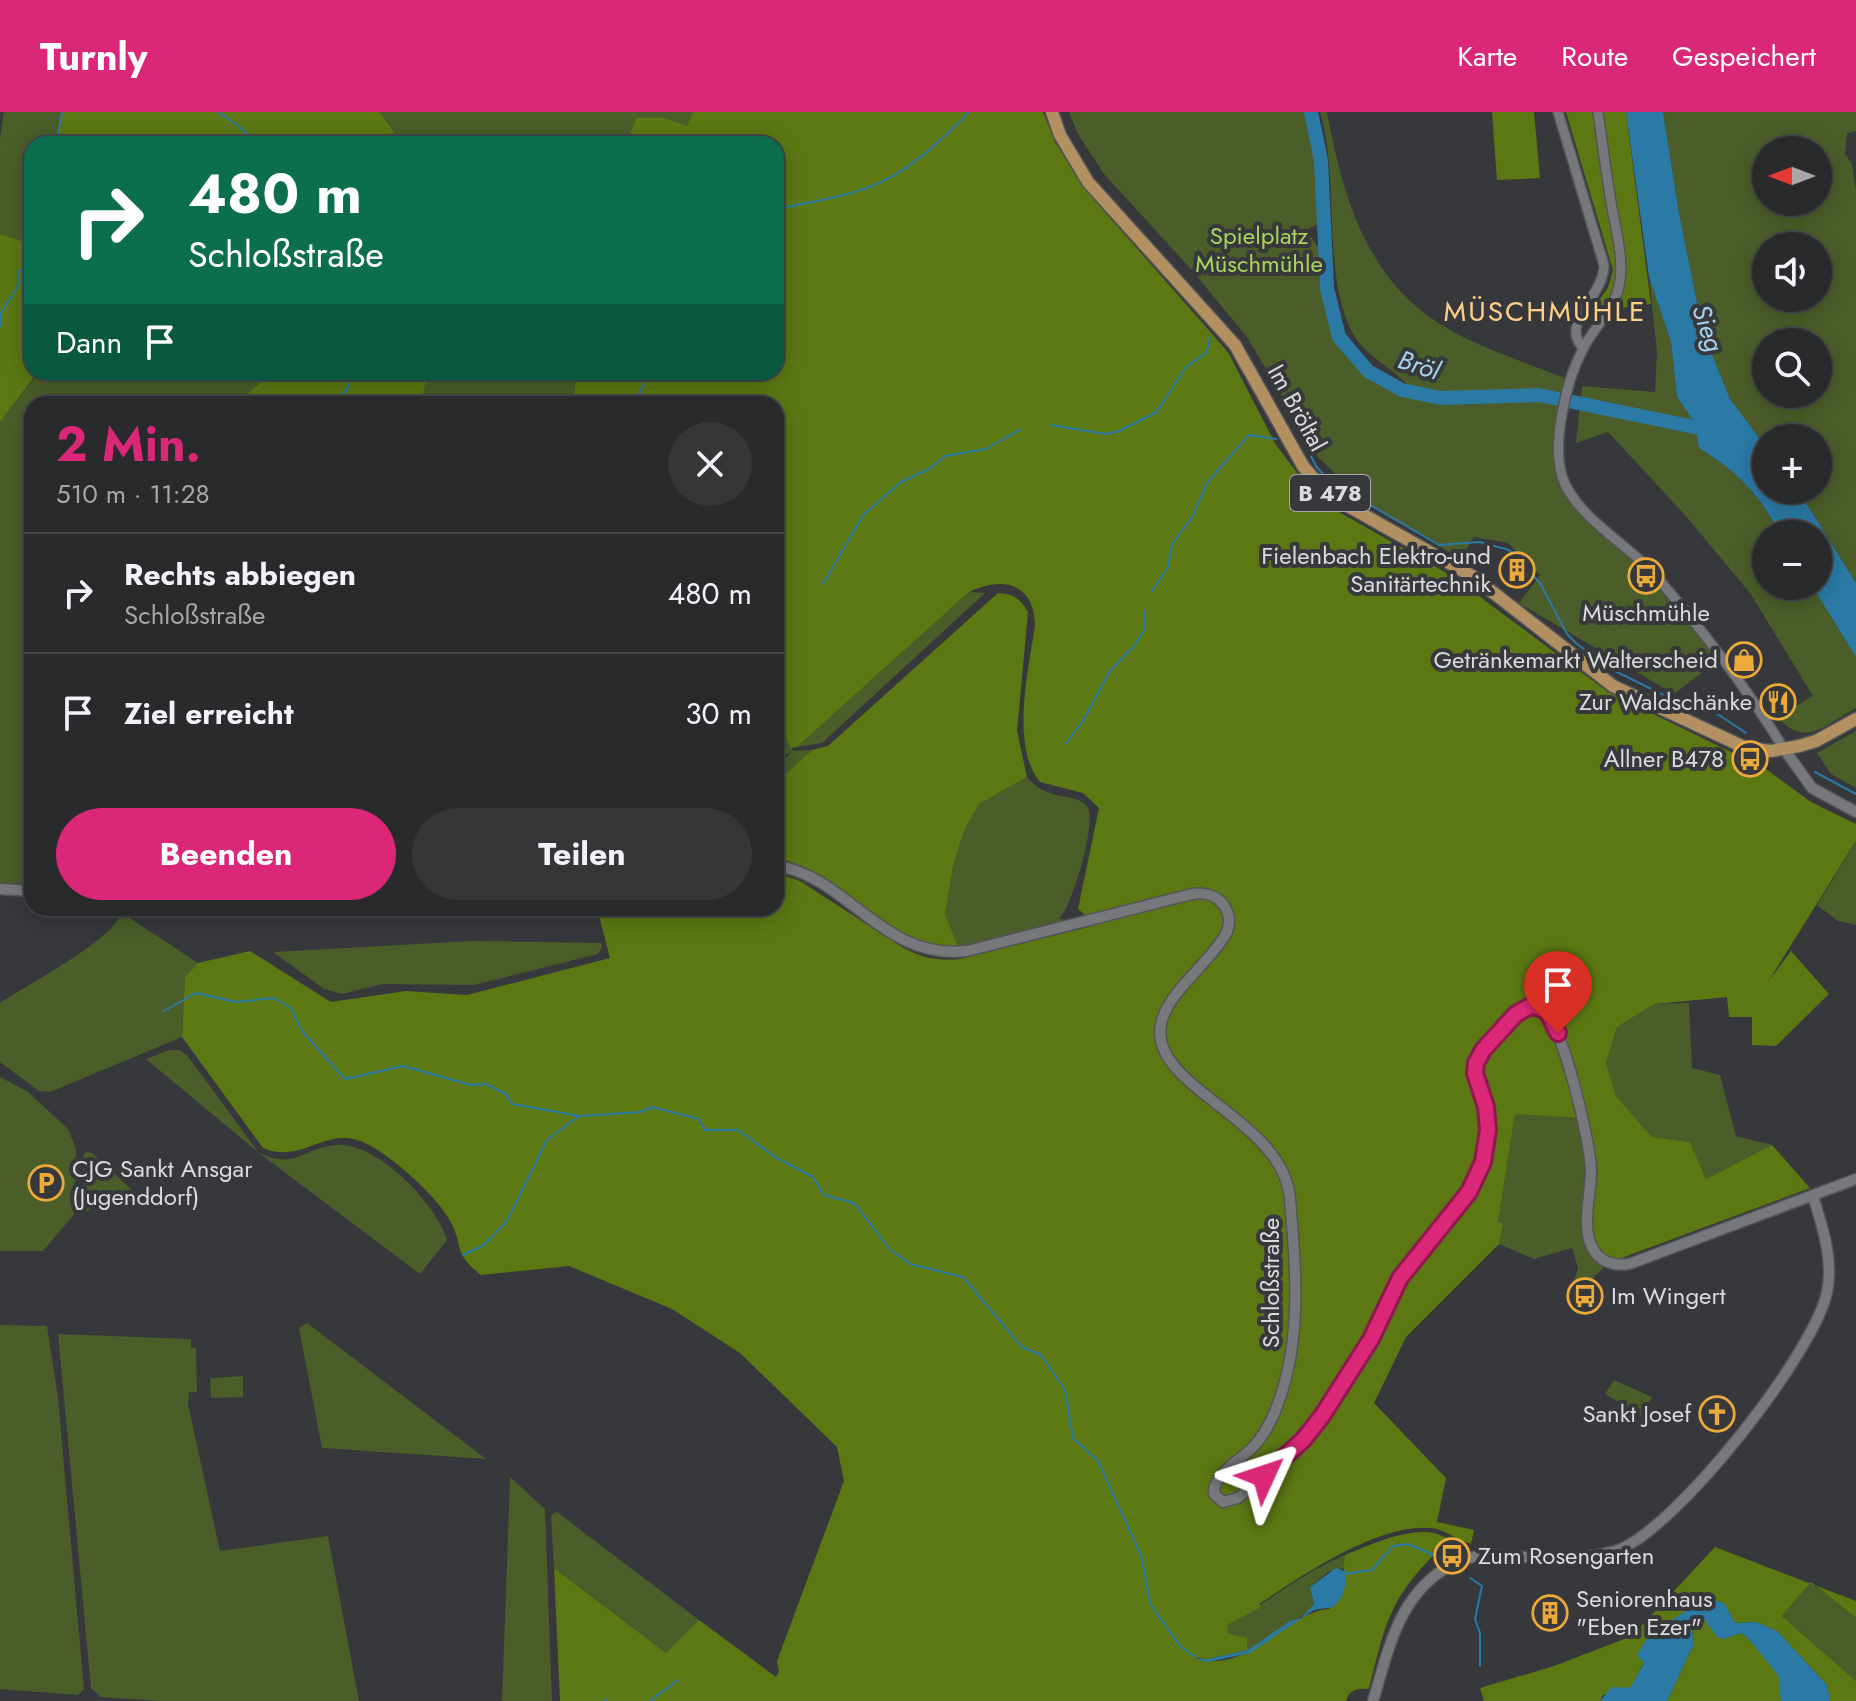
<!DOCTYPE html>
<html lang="de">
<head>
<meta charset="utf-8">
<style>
	body { margin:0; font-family:Jost,sans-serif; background:#353638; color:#f1f3f6; height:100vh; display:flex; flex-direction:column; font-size:30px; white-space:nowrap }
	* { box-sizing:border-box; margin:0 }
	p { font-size:26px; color:#a5a7a9 }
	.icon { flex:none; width:44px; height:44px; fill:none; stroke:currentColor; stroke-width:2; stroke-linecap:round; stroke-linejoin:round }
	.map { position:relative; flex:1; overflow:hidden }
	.side { position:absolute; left:24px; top:284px; width:760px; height:520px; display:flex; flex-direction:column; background:#292a2c; border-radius:24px; box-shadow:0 4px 20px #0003,0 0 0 2px #454648 }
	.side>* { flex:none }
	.banner { position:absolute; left:24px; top:24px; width:760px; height:244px; border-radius:24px; box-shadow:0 4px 20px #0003,0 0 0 2px #454648; background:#0b6e4f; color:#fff; overflow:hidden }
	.needle { width:52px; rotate:270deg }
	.controls { position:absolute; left:1752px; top:24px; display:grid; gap:16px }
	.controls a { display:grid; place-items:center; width:80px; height:80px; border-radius:50%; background:#292a2c; box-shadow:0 4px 20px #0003,0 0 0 2px #454648; font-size:40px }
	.pin { position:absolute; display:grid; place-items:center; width:68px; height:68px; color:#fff; margin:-82px -34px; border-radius:50% 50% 50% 0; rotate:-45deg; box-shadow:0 0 8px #0007 }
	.pin .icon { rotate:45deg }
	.me { position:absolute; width:88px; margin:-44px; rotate:48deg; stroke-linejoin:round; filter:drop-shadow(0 0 6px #0008) }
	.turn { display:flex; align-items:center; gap:28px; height:168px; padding:0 32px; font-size:36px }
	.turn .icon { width:104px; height:104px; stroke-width:2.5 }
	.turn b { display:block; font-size:56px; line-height:68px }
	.then { display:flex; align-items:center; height:76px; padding:0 32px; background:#0003; gap:16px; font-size:30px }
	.round { display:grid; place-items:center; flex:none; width:84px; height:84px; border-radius:42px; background:#353638 }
	.overview { display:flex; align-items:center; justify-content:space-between; height:136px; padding:0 32px }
	h1 { font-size:48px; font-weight:700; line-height:60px; color:#db2777 }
	.action { display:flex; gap:16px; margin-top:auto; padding:16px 32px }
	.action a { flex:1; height:92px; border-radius:48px; background:#db2777; color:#fff; font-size:32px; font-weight:700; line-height:92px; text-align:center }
	.action a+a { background:#353638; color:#f1f3f6 }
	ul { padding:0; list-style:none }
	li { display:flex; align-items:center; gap:24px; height:120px; padding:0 32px; border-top:2px solid #454648 }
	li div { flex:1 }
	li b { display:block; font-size:30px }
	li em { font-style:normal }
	header { display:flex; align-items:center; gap:48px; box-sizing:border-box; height:112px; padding:0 40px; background:#db2777; color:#fff }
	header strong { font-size:38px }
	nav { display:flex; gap:44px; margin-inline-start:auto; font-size:28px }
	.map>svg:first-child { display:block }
</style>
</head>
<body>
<header>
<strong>Turnly</strong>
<nav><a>Karte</a><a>Route</a><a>Gespeichert</a></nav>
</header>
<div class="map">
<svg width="1856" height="1589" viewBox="0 0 1856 1589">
	<rect width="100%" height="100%" fill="#37383b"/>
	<path fill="#4b5d29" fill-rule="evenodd" d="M4,0H62L54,32H32L31,133L0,122V26Z
		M380,0H693V1L687,14L665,6H636L626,32H402Z
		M1069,0H1309L1317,50L1320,111L1306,118L1317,134H1322C1325,210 1339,261 1417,287C1403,258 1366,249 1351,218C1322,160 1340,65 1320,0H1327C1342,79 1364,163 1437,210C1475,235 1523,249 1565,266C1534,395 1584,389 1657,471C1678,495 1697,523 1717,549L1674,582L1519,491L1540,463L1508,431L1474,425L1460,447L1359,385L1318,345L1247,225L1190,156L1104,62L1078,22Z
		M1663,0H1856V19L1847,21L1845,42L1852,52L1856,79V471L1798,378H1818V326H1766V335L1730,287L1703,220L1679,101ZM1766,38H1818V90H1766ZM1766,134H1818V186H1766ZM1766,230H1818V282H1766Z
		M1649,165L1671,230L1677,285L1695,311L1699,336C1738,360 1759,382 1780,422H1766V474H1812L1856,545V596C1824,613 1806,637 1777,605L1813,584L1750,481L1685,403L1608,320L1576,331L1582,274L1655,280L1657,240Z
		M39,260H271L237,292H32V770L0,772V310Z
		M428,260H576L573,292H421Z
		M969,480L985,481L822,631L797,635Z
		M776,604L793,639L812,638L776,671V654L791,641L776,646Z
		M1856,619V676L1831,662L1817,641Z
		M1027,665C1046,690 1076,680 1087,694C1098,709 1072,795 1059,807H1064L1060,811L963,836L924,834L776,749V746L805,756L909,824L957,834L945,802L953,755L964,719L979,692Z
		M1856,730V813L1838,809L1817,793Z
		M125,803L198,851L185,865L182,925L50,980L39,979L0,950V891C29,872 106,831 120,805Z
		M471,829L601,831L602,835L598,842L474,873L382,872L342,882L324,877L273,840Z
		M1689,891L1692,956L1720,963L1736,1024L1772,1033L1706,1067L1690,1030L1652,1025L1616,984L1606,951L1617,915L1655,892Z
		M169,938H179L187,943L259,1041C296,1058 303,1036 336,1033C376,1029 437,1092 447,1128L420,1162L259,1041L146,947Z
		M0,965L28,980L68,1017L76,1037L75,1101L43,1139H0Z
		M1515,1001L1580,1006L1608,1151L1589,1170L1571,1179L1578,1156L1572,1136L1534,1147L1499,1132L1503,1113L1498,1110Z
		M86,1040L92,1041L131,1077L80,1103L84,1093L83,1044Z
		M307,1211L486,1347L322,1336L299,1216Z
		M0,1213L47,1214L58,1286L84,1577L78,1583L0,1577Z
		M58,1222L191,1227V1236H196L197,1280H189L188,1292L220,1439L328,1424L359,1589H160L101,1585L91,1576Z
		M243,1264V1285L211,1286L210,1266Z
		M1614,1268L1652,1285L1642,1304L1605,1282Z
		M510,1365L545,1397L552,1589H502Z
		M557,1400L699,1508L666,1541L554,1456L551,1403Z
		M1345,1443L1343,1456L1328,1460L1310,1475L1314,1492C1305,1506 1265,1527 1248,1538L1247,1527L1228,1521L1226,1513C1266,1492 1303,1460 1345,1443Z
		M1811,1470L1856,1506V1569L1782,1504Z"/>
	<path fill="#5b7813" d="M62,0H380L402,32H54Z
		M693,0H1043L1055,30L1083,75L1228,240L1276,333L1304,370L1339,400L1452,464L1608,580L1766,657L1811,690L1856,712V729L1768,870L1791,839L1829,882L1776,934L1752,933V905H1729L1727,885L1655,892L1617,915L1606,951L1616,984L1652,1025L1690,1030L1706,1067L1772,1033L1810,1076L1608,1151L1591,1139L1589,1050L1580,1006L1515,1002L1498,1110L1503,1112L1499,1132L1406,1225L1374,1291L1446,1366L1437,1410L1474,1418L1471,1432C1459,1429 1448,1420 1437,1417C1383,1407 1302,1464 1259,1492L1261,1495L1227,1513L1228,1521L1247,1526L1248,1538L1208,1547L1195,1546C1247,1564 1286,1500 1329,1497L1345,1459L1343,1456L1345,1443C1370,1433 1410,1414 1437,1422C1447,1425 1457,1432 1466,1437L1456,1441H1436C1388,1488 1385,1515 1369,1577C1359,1576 1349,1577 1346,1589H560L554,1456L666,1541L699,1508L776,1565L779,1559L777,1549L844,1369L837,1335L740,1241L672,1197L569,1154L481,1163C451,1139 465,1135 449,1107C437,1084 382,1034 357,1028C322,1018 300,1052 263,1036L182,925L185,865L198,851L250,839L331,890L406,879L467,883L610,846L597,796H776V761L800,769L902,835C922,846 937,849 960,847L1088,815L1084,802L1078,797L1099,696L1083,681L1040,670C1010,634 1029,557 1035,513C1034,471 1003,464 969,480L797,635L791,636L776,604V292H573L576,260H776V32H626L636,6H665L687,14Z
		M1492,0H1534L1540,66L1497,68Z
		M1566,0H1626L1651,192L1590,200L1608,176L1613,158Z
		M0,122L30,132L32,127V260H38L0,310Z
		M271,260H428L421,292H237Z
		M998,481C1014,482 1020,486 1028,500L1017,619L1027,665L979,692L964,719L953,755L945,802L958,835C886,837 843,759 776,746V671L812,638L828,634Z
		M1715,1435L1856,1489V1506L1811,1470L1782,1504L1856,1569V1589H1830L1827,1573L1777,1519L1756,1510L1735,1511L1725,1492L1707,1485L1644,1550L1630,1577L1603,1583L1600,1589H1484L1480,1576L1554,1554L1632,1524Z
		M1696,1507H1705L1724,1527L1741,1521L1747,1525L1779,1563L1781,1589H1667L1693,1534L1692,1513Z"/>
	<path fill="#2b79a5" d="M1626,0H1663L1679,101L1703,220L1730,287L1766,335V378H1798L1856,471V545L1812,474H1818V422H1780C1759,382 1738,360 1699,336L1695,311L1677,285L1671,230L1649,165Z
		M1336,1456L1345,1459C1347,1473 1344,1486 1333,1495L1314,1498L1250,1541L1208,1550L1195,1547H1208L1248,1538L1290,1509L1301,1506L1314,1492L1310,1475Z
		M1707,1485L1725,1492L1735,1511L1756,1510L1777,1519L1827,1573L1830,1589H1781L1778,1563L1747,1525L1741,1521L1724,1527L1717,1525L1704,1507H1696L1692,1513L1693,1534L1667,1589H1600L1612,1575L1630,1576L1644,1551L1637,1543L1649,1523Z"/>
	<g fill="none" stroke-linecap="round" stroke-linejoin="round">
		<path stroke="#2b79a5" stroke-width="2" d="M218,0L240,15L256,32
			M56,32L62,0
			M776,97C845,83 884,81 938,30C948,21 960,11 968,0
			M0,214L1,201L20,171L18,161L32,145
			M337,292L339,285L348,277L350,260
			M634,292L650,260
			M1051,313L1105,322L1119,319L1157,300L1185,256L1207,240L1210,226
			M1297,316L1316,354L1329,369L1439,433L1480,430L1509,438L1540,471L1567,522L1577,532L1615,559L1690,596L1713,599L1746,621
			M823,472L864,402L901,370L929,357L945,344L986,337L1021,317
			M1152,479L1168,455L1172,432L1193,404L1207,371L1249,323L1276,327
			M1066,631L1083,609L1110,559L1135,533L1144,518V499
			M1815,660L1856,682
			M164,899L196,881L236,890L274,886L291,896L302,919L345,967L403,954L471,973L486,972L506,982L512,992L580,1004L640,1000L652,995L699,1007L705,1018H738L777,1046L813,1065L824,1083L854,1091L890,1137L910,1152L963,1165L1022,1235L1041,1243L1065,1278L1073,1326L1098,1349L1141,1443L1151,1493L1180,1534L1196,1545
			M463,1143L484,1133L507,1109L547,1028L579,1004
			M1343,1462L1372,1458L1393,1434L1408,1432L1434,1443
			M1470,1466L1482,1474L1475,1507L1480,1521V1554
			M604,1586L606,1589
			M650,1589L678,1568"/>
		<path stroke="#2b79a5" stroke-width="14" d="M1311,0L1321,48L1327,176L1339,225L1368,259L1402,278L1440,286L1539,283L1714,319"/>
		<defs>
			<path id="tertiary" d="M1558,0L1604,153C1604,185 1559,209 1583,236
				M1598,0C1602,30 1606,60 1611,90C1615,116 1625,147 1619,174C1614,198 1594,215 1583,237C1566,269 1549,338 1565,372C1583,409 1627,432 1654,462C1702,517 1746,575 1784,637"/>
			<path id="secondary" d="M1784,637L1812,676L1856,700
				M776,754C847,763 882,849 967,839L1192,782C1216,778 1235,796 1227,820C1211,850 1171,877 1162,908C1142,974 1284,1005 1290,1087C1296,1160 1303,1233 1274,1302C1269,1313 1263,1324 1255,1333C1243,1347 1212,1362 1214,1382L1223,1390L1238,1386L1284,1347L1313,1316L1371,1227L1400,1166L1469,1080L1483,1050L1488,1018L1486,995L1475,961L1476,951L1483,938L1524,896L1542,895C1562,910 1591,1031 1591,1059C1591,1082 1582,1112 1591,1133C1598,1150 1616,1156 1632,1151L1856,1067
				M0,777L32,779
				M1373,1589C1389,1536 1399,1480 1453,1452C1481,1438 1507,1444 1537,1446C1563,1448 1589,1446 1615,1439C1674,1421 1815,1240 1827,1180C1834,1148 1822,1114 1813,1084"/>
			<path id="primary" d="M1052,0L1060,23L1088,70L1235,233L1303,354L1321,375L1348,394L1472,464L1613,574L1746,636L1771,639L1799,634L1816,629L1856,607"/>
		</defs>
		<use href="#tertiary" stroke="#535457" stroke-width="12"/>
		<use href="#secondary" stroke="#535457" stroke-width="13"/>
		<use href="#primary" stroke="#535457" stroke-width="15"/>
		<use href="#tertiary" stroke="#77787c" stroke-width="9"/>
		<use href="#secondary" stroke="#77787c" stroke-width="10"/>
		<use href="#primary" stroke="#b29062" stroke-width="12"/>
	</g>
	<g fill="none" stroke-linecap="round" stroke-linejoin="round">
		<defs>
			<path id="route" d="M1264,1364L1303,1328L1322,1304L1371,1227L1400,1166L1469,1080L1483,1050L1488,1018L1486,995L1475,961L1476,951L1483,938L1516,902L1532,893L1547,899L1558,921"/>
		</defs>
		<use href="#route" stroke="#8e194d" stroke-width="20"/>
		<use href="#route" stroke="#db2777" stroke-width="14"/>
	</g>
	<defs>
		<symbol id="building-ring" viewBox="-11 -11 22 22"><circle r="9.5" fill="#37383b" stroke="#ebaa39" stroke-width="1.5"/><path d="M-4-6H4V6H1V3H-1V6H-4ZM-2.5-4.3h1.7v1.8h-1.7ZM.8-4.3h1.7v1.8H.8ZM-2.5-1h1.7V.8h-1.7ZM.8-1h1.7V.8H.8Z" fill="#ebaa39"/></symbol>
		<symbol id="bus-ring" viewBox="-11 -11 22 22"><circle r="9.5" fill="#37383b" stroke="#ebaa39" stroke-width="1.5"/><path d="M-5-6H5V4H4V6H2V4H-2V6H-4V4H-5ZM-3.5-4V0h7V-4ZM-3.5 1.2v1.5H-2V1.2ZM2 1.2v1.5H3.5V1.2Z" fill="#ebaa39"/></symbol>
		<symbol id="shop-ring" viewBox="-11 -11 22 22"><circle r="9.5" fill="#37383b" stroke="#ebaa39" stroke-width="1.5"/><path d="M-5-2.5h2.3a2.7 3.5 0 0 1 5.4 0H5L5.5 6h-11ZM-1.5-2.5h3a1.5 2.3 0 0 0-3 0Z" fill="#ebaa39"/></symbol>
		<symbol id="restaurant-ring" viewBox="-11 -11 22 22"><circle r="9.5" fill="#37383b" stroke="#ebaa39" stroke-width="1.5"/><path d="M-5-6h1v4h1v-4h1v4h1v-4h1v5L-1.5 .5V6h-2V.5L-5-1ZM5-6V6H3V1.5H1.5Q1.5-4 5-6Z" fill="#ebaa39"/></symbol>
		<symbol id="parking-ring" viewBox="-11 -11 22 22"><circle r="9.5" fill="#37383b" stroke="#ebaa39" stroke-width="1.5"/><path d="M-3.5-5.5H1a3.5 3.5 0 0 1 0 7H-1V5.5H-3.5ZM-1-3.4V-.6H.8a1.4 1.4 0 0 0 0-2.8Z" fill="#ebaa39"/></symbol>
		<symbol id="church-ring" viewBox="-11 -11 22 22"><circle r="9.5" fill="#37383b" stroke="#ebaa39" stroke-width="1.5"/><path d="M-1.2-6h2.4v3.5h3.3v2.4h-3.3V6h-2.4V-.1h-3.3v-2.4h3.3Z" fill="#ebaa39"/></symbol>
	</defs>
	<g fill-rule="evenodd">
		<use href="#building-ring" x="1497" y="438" width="40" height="40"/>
		<use href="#bus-ring" x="1626" y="444" width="40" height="40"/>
		<use href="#shop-ring" x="1724" y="528" width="40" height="40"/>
		<use href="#restaurant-ring" x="1758" y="570" width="40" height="40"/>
		<use href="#bus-ring" x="1730" y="627" width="40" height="40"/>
		<use href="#parking-ring" x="26" y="1051" width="40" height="40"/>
		<use href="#bus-ring" x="1565" y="1164" width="40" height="40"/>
		<use href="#church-ring" x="1697" y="1282" width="40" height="40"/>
		<use href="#bus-ring" x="1432" y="1424" width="40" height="40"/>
		<use href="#building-ring" x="1530" y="1481" width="40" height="40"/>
	</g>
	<g text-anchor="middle" stroke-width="8" stroke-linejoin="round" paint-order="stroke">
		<rect fill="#37383b" stroke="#aaaaad" stroke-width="2" x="1290" y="363" width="80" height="36" rx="6"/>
		<g font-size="22" font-weight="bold" fill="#dbdbde">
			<text x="1330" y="389">B 478</text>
		</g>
		<g font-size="24" fill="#acd45a" stroke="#37383b">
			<text x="1259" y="132">Spielplatz<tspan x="1259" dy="28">Müschmühle</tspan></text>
		</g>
		<g font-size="24" fill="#dbdbde" stroke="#37383b">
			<text transform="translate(1297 296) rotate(61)" y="8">Im Bröltal</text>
			<text transform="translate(1271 1171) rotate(-90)" y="8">Schloßstraße</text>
		</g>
		<g font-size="24" fill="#dbdbde" stroke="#37383b" text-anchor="end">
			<text x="1491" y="452">Fielenbach Elektro-und<tspan x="1491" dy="28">Sanitärtechnik</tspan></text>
			<text x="1646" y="509" text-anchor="middle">Müschmühle</text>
			<text x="1718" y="556">Getränkemarkt Walterscheid</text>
			<text x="1752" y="598">Zur Waldschänke</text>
			<text x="1724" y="655">Allner B478</text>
			<text x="72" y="1065" text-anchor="start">CJG Sankt Ansgar<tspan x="72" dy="28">(Jugenddorf)</tspan></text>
			<text x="1611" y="1192" text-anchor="start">Im Wingert</text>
			<text x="1691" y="1310">Sankt Josef</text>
			<text x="1478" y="1452" text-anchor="start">Zum Rosengarten</text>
			<text x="1576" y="1495" text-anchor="start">Seniorenhaus<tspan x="1576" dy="28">"Eben Ezer"</tspan></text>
		</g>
		<g font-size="26" font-style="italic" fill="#a5d2ef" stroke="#37383b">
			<text transform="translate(1708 216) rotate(71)" y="9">Sieg</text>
			<text transform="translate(1419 253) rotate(18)" y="9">Bröl</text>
		</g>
		<g font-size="28" letter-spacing="2" fill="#fdcf8b" stroke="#37383b">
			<text x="1545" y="209">MÜSCHMÜHLE</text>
		</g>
	</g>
</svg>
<div class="controls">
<a><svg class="needle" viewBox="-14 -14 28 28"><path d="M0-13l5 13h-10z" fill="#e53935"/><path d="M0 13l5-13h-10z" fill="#a5a7a9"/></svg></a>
<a><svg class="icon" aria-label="sound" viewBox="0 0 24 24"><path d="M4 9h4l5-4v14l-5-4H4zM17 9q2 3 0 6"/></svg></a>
<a><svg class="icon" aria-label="search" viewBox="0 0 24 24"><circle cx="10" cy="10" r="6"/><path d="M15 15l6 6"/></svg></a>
<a>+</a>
<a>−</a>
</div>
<div class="pin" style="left:1558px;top:921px;background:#d93025"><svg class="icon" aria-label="arrive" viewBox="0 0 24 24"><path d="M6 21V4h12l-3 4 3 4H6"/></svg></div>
<svg class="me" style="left:1264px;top:1364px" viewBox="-20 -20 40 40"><path d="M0-17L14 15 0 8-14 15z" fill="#db2777" stroke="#fff" stroke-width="4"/></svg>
<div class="banner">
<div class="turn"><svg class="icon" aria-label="right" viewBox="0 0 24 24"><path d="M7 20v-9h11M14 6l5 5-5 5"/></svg><div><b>480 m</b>Schloßstraße</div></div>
<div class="then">Dann<svg class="icon" aria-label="arrive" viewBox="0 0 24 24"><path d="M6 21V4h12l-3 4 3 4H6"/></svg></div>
</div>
<section class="side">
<div class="overview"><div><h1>2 Min.</h1><p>510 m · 11:28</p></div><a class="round"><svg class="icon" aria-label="close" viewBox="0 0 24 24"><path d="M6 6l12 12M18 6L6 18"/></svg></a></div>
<ul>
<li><svg class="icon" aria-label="right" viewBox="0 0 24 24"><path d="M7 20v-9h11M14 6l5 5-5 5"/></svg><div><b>Rechts abbiegen</b><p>Schloßstraße</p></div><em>480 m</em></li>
<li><svg class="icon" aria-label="arrive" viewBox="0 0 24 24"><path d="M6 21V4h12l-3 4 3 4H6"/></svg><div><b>Ziel erreicht</b></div><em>30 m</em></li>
</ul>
<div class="action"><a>Beenden</a><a>Teilen</a></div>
</section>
</div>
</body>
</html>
